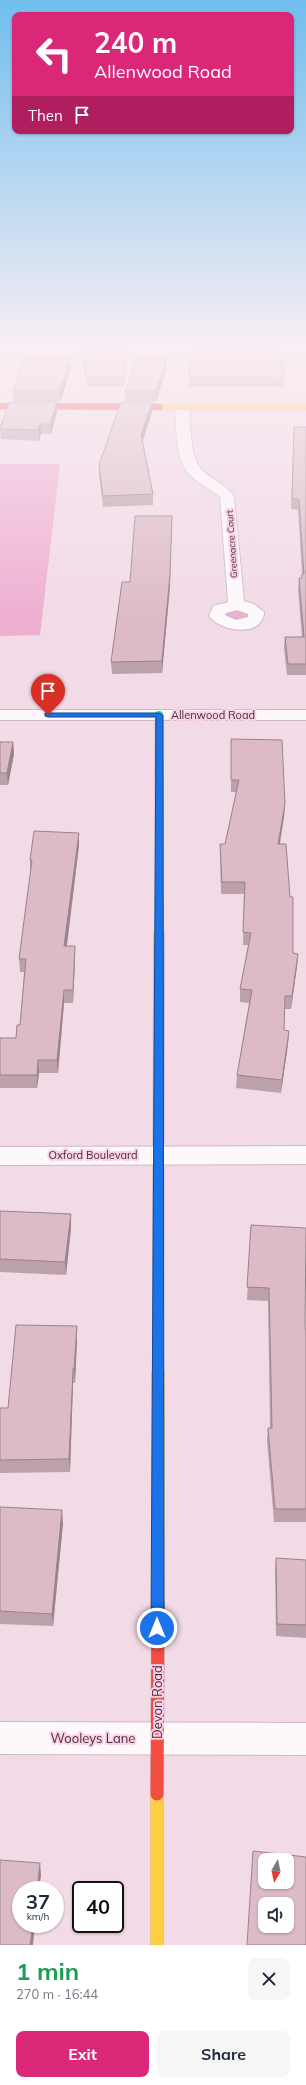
<!DOCTYPE html>
<html lang="en">
<head>
<meta charset="utf-8">
<style>
	body { margin:0; font-family:Mulish,sans-serif; background:#f6f6f7; color:#1f2937; height:100vh; display:flex; flex-direction:column; font-size:15px; white-space:nowrap }
	* { box-sizing:border-box; margin:0 }
	p { font-size:13px; color:#747a83 }
	.icon { flex:none; width:22px; height:22px; fill:none; stroke:currentColor; stroke-width:2; stroke-linecap:round; stroke-linejoin:round }
	.map { position:relative; height:1945px; overflow:hidden }
	.panel { display:flex; flex-direction:column; background:#fff; flex:1 }
	.panel>* { flex:none }
	.guide { position:absolute; left:12px; top:12px; width:282px; height:122px; border-radius:8px; box-shadow:0 1px 3px #0004; background:#db2777; color:#fff; overflow:hidden }
	.needle { width:26px; rotate:189deg }
	.buttons { position:absolute; left:258px; top:1853px; display:grid; gap:8px }
	.buttons a { display:grid; place-items:center; width:36px; height:36px; border-radius:8px; background:#fff; box-shadow:0 1px 3px #0004; font-size:20px }
	.speed { position:absolute; left:12px; top:1881px; display:flex; gap:8px; font-size:20px; font-weight:700; text-align:center }
	.speed>* { display:grid; place-content:center; width:52px; height:52px; border-radius:50%; background:#fff; box-shadow:0 1px 3px #0004; line-height:1 }
	.speed small { font-size:10px; font-weight:400 }
	.speed .limit { border:2px solid #111; border-radius:6px; background:#fff; color:#111 }
	.pin { position:absolute; display:grid; place-items:center; width:34px; height:34px; color:#fff; margin:-41px -17px; border-radius:50% 50% 50% 0; rotate:-45deg; box-shadow:0 0 4px #0007 }
	.pin .icon { rotate:45deg }
	.me { position:absolute; width:44px; margin:-22px; rotate:0deg; stroke-linejoin:round; filter:drop-shadow(0 0 3px #0008) }
	.turn { display:flex; align-items:center; gap:14px; height:84px; padding:0 16px; font-size:18px }
	.turn .icon { width:52px; height:52px; stroke-width:2.5 }
	.turn b { display:block; font-size:28px; line-height:34px }
	.then { display:flex; align-items:center; height:38px; padding:0 16px; background:#0003; gap:8px; font-size:15px }
	.round { display:grid; place-items:center; flex:none; width:42px; height:42px; border-radius:8px; background:#f6f6f7 }
	.head { display:flex; align-items:center; justify-content:space-between; height:68px; padding:0 16px }
	h1 { font-size:24px; font-weight:700; line-height:30px; color:#1e9e55 }
	.cta { display:flex; gap:8px; margin-top:auto; padding:8px 16px }
	.cta a { flex:1; height:46px; border-radius:8px; background:#db2777; color:#fff; font-size:16px; font-weight:700; line-height:46px; text-align:center }
	.cta a+a { background:#f6f6f7; color:#1f2937 }
	.map>svg:first-child { display:block }
</style>
</head>
<body>
<div class="map">
<svg width="306" height="1945" viewBox="0 0 306 1945">
	<rect width="100%" height="100%" fill="#f2dae6"/>
	<path fill="#eeafd1" d="M0,464H60L40,635L0,636Z
		M253,609L245,624L217,613L219,610Z"/>
	<g fill="none" stroke-linecap="round" stroke-linejoin="round">
		<defs>
			<path id="street" d="M182,402L189,406C190,423 190,460 203,471C213,480 227,485 234,496L244,601L254,604L264,612C264,637 221,633 209,616L213,606L228,602L220,497C211,489 200,485 192,477C174,461 177,428 175,406ZM237,610L248,614V617L236,620L225,615L226,613Z
				M0,710H306V720H0Z
				M306,1146V1164L0,1165V1147Z
				M0,1722L306,1723V1755L0,1754Z"/>
			<path id="fast-far1" d="M159,715V774"/>
			<path id="fast" d="M158,1270L159,986"/>
			<path id="slow-far3" d="M160,407H306"/>
			<path id="slow-far2" d="M159,774V936"/>
			<path id="slow-far1" d="M159,935V986
				M158,1270V1374"/>
			<path id="slow" d="M158,1373V1603
				M157,1794V1945"/>
			<path id="jam-far1" d="M0,406L160,407"/>
			<path id="jam" d="M157,1794L158,1603"/>
		</defs>
		<use href="#street" stroke="#cdbac4" stroke-width="2"/>
		<use href="#fast-far1" stroke="#cdbac4" stroke-width="9"/>
		<use href="#fast" stroke="#cdbac4" stroke-width="12"/>
		<use href="#slow-far3" stroke="#cdbac4" stroke-width="7"/>
		<use href="#slow-far2" stroke="#cdbac4" stroke-width="9"/>
		<use href="#slow-far1" stroke="#cdbac4" stroke-width="12"/>
		<use href="#slow" stroke="#cdbac4" stroke-width="14"/>
		<use href="#jam-far1" stroke="#cdbac4" stroke-width="7"/>
		<use href="#jam" stroke="#cdbac4" stroke-width="14"/>
		<use href="#street" fill="#fdf9fb" fill-rule="evenodd"/>
		<use href="#fast-far1" stroke="#16e098" stroke-width="8"/>
		<use href="#fast" stroke="#16e098" stroke-width="10"/>
		<use href="#slow-far3" stroke="#ffcf43" stroke-width="6"/>
		<use href="#slow-far2" stroke="#ffcf43" stroke-width="8"/>
		<use href="#slow-far1" stroke="#ffcf43" stroke-width="10"/>
		<use href="#slow" stroke="#ffcf43" stroke-width="13"/>
		<use href="#jam-far1" stroke="#f24e42" stroke-width="6"/>
		<use href="#jam" stroke="#f24e42" stroke-width="13"/>
	</g>
	<path fill="#bda1aa" d="M81,346H127L124,387H87Z
		M70,357L71,367L61,401H14L13,391Z
		M167,367L156,401H125V391Z
		M189,377L284,378V387H189Z
		M57,402V412L51,434H41L39,441L1,439L0,429Z
		M152,412L143,441L153,494V505L103,507L99,475V465Z
		M294,427H306V675H287L284,648L285,637H302L298,589L299,578H301L302,574L298,510L291,509Z
		M170,586L162,673L112,674L111,662Z
		M231,739L285,804L284,817L280,844L293,953L298,954L297,966L291,1009H285L284,1030L289,1031L288,1044L281,1093L236,1088L237,1075L249,1003L240,1002V989L248,945H243L244,894H221L220,857V844H225L236,792H231Z
		M0,742H13L14,754L8,785H0Z
		M79,833V845L67,946L75,959L73,1003H64L58,1073H39L37,1088H0V1038H16L20,1025L24,972H20L19,959L31,873H30V860Z
		M0,1211L71,1214V1228L66,1275L0,1272Z
		M251,1225L305,1329H306V1522H274L267,1441L268,1428H270L268,1301L247,1300Z
		M77,1326V1339L75,1383H73L70,1472L0,1473V1408H8Z
		M0,1507L63,1523L53,1626L0,1624Z
		M276,1558L306,1560V1638L276,1636L275,1571Z"/>
	<path fill="#9a838b" d="M126,346H127L124,387V377Z
		M70,357L71,367L61,401L60,391Z
		M167,358V367L156,401V391Z
		M57,402V412L51,434L50,424Z
		M152,402V412L141,445V435Z
		M40,424L41,434L39,441L38,430Z
		M172,516L170,586L162,673V661Z
		M13,742L14,754L8,785L7,773Z
		M285,804L284,817L277,857L278,844Z
		M79,833V845L65,959L64,946Z
		M75,946V959L73,1003V990Z
		M298,954L297,966L291,1009L292,996Z
		M64,990V1003L58,1073L57,1060Z
		M289,1031L288,1044L281,1093L282,1080Z
		M38,1060L39,1073L37,1088V1075Z
		M71,1214V1228L66,1275L65,1262Z
		M77,1326V1339L75,1383L74,1369Z
		M73,1369V1383L70,1472L69,1459Z
		M62,1510L63,1523L53,1626L52,1614Z
		M40,1863L41,1875L39,1890H37Z
		M33,1924H35L33,1945H30Z"/>
	<path fill="#dcbbc6" stroke="#9a838b" fill-rule="evenodd" d="M82,346H126L124,377H86Z
		M192,346H283L284,378L189,377Z
		M25,357H70L60,391H13Z
		M137,358H167L156,391H125Z
		M9,402H57L50,424H40L38,430L0,429Z
		M121,402H152L141,435L153,494L103,496L99,465Z
		M294,427H306V664H288L285,637H304L299,578H302V574H304L299,499H292Z
		M135,516H172L170,574L162,661L111,662L122,582H130Z
		M231,739L282,740L285,804L278,844H286L290,897H293V953L298,954L292,996H285L284,1030L289,1031L282,1080L237,1075L252,990L240,989L251,933L243,932L245,882H222L220,844H225L239,780H231Z
		M0,742H13L7,773H0Z
		M34,831L79,833L64,946H75L73,990H64L57,1060H38L37,1075H0V1038H16L17,1025H20L26,959H19L32,860H30Z
		M0,1211L71,1214L65,1262L0,1259Z
		M251,1225L306,1228L305,1329H306V1509H275L268,1428H272L269,1288L247,1287Z
		M16,1325L77,1326L74,1369H73L69,1459L0,1460V1408H8Z
		M0,1507L62,1510L52,1614L0,1611Z
		M276,1558L306,1560V1625L277,1624Z
		M253,1851L306,1857V1945H247ZM265,1860H287V1882H265ZM265,1904H287V1926H265Z
		M0,1860L40,1863L37,1890H21V1924H33L30,1945H0Z"/>
	<linearGradient id="sky" x2="0" y2="1"><stop stop-color="#6fbeed"/><stop offset="0.56" stop-color="#f9eef4"/><stop offset="1" stop-color="#f9eef4" stop-opacity="0"/></linearGradient>
	<rect width="306" height="619" fill="url(#sky)"/>
	<path fill="#1a73e8" stroke="#114b97" d="M45,713H159L163,715L164,1628L162,1633L157,1634L153,1633L151,1628L156,717H48L45,716Z"/>
	<g text-anchor="middle" stroke-width="4" stroke-linejoin="round" paint-order="stroke">
		<g font-size="9" fill="#43323b" stroke="#fcd0e6">
			<text transform="translate(232 544) rotate(-94)" y="3">Greenacre Court</text>
		</g>
		<g font-size="11" fill="#43323b" stroke="#fcd0e6">
			<text x="213" y="719">Allenwood Road</text>
			<text x="93" y="1159">Oxford Boulevard</text>
		</g>
		<g font-size="13" fill="#43323b" stroke="#fcd0e6">
			<text transform="translate(157 1702) rotate(-90)" y="5">Devon Road</text>
			<text x="93" y="1743">Wooleys Lane</text>
		</g>
	</g>
</svg>
<div class="buttons">
<a><svg class="needle" viewBox="-14 -14 28 28"><path d="M0-13l5 13h-10z" fill="#e53935"/><path d="M0 13l5-13h-10z" fill="#747a83"/></svg></a>
<a><svg class="icon" aria-label="sound" viewBox="0 0 24 24"><path d="M4 9h4l5-4v14l-5-4H4zM17 9q2 3 0 6"/></svg></a>
</div>
<div class="speed"><div>37<small>km/h</small></div><div class="limit">40</div></div>
<div class="pin" style="left:48px;top:715px;background:#d93025"><svg class="icon" aria-label="arrive" viewBox="0 0 24 24"><path d="M6 21V4h12l-3 4 3 4H6"/></svg></div>
<svg class="me" style="left:157px;top:1628px" viewBox="-20 -20 40 40"><circle r="17" fill="#1a73e8" stroke="#fff" stroke-width="3"/><path d="M0-11L8 9 0 5-8 9z" fill="#fff"/></svg>
<div class="guide">
<div class="turn"><svg class="icon" aria-label="left" viewBox="0 0 24 24"><path d="M17 20v-9H6M10 6l-5 5 5 5"/></svg><div><b>240 m</b>Allenwood Road</div></div>
<div class="then">Then<svg class="icon" aria-label="arrive" viewBox="0 0 24 24"><path d="M6 21V4h12l-3 4 3 4H6"/></svg></div>
</div>
</div>
<section class="panel">
<div class="head"><div><h1>1 min</h1><p>270 m · 16:44</p></div><a class="round"><svg class="icon" aria-label="close" viewBox="0 0 24 24"><path d="M6 6l12 12M18 6L6 18"/></svg></a></div>
<div class="cta"><a>Exit</a><a>Share</a></div>
</section>
</body>
</html>
